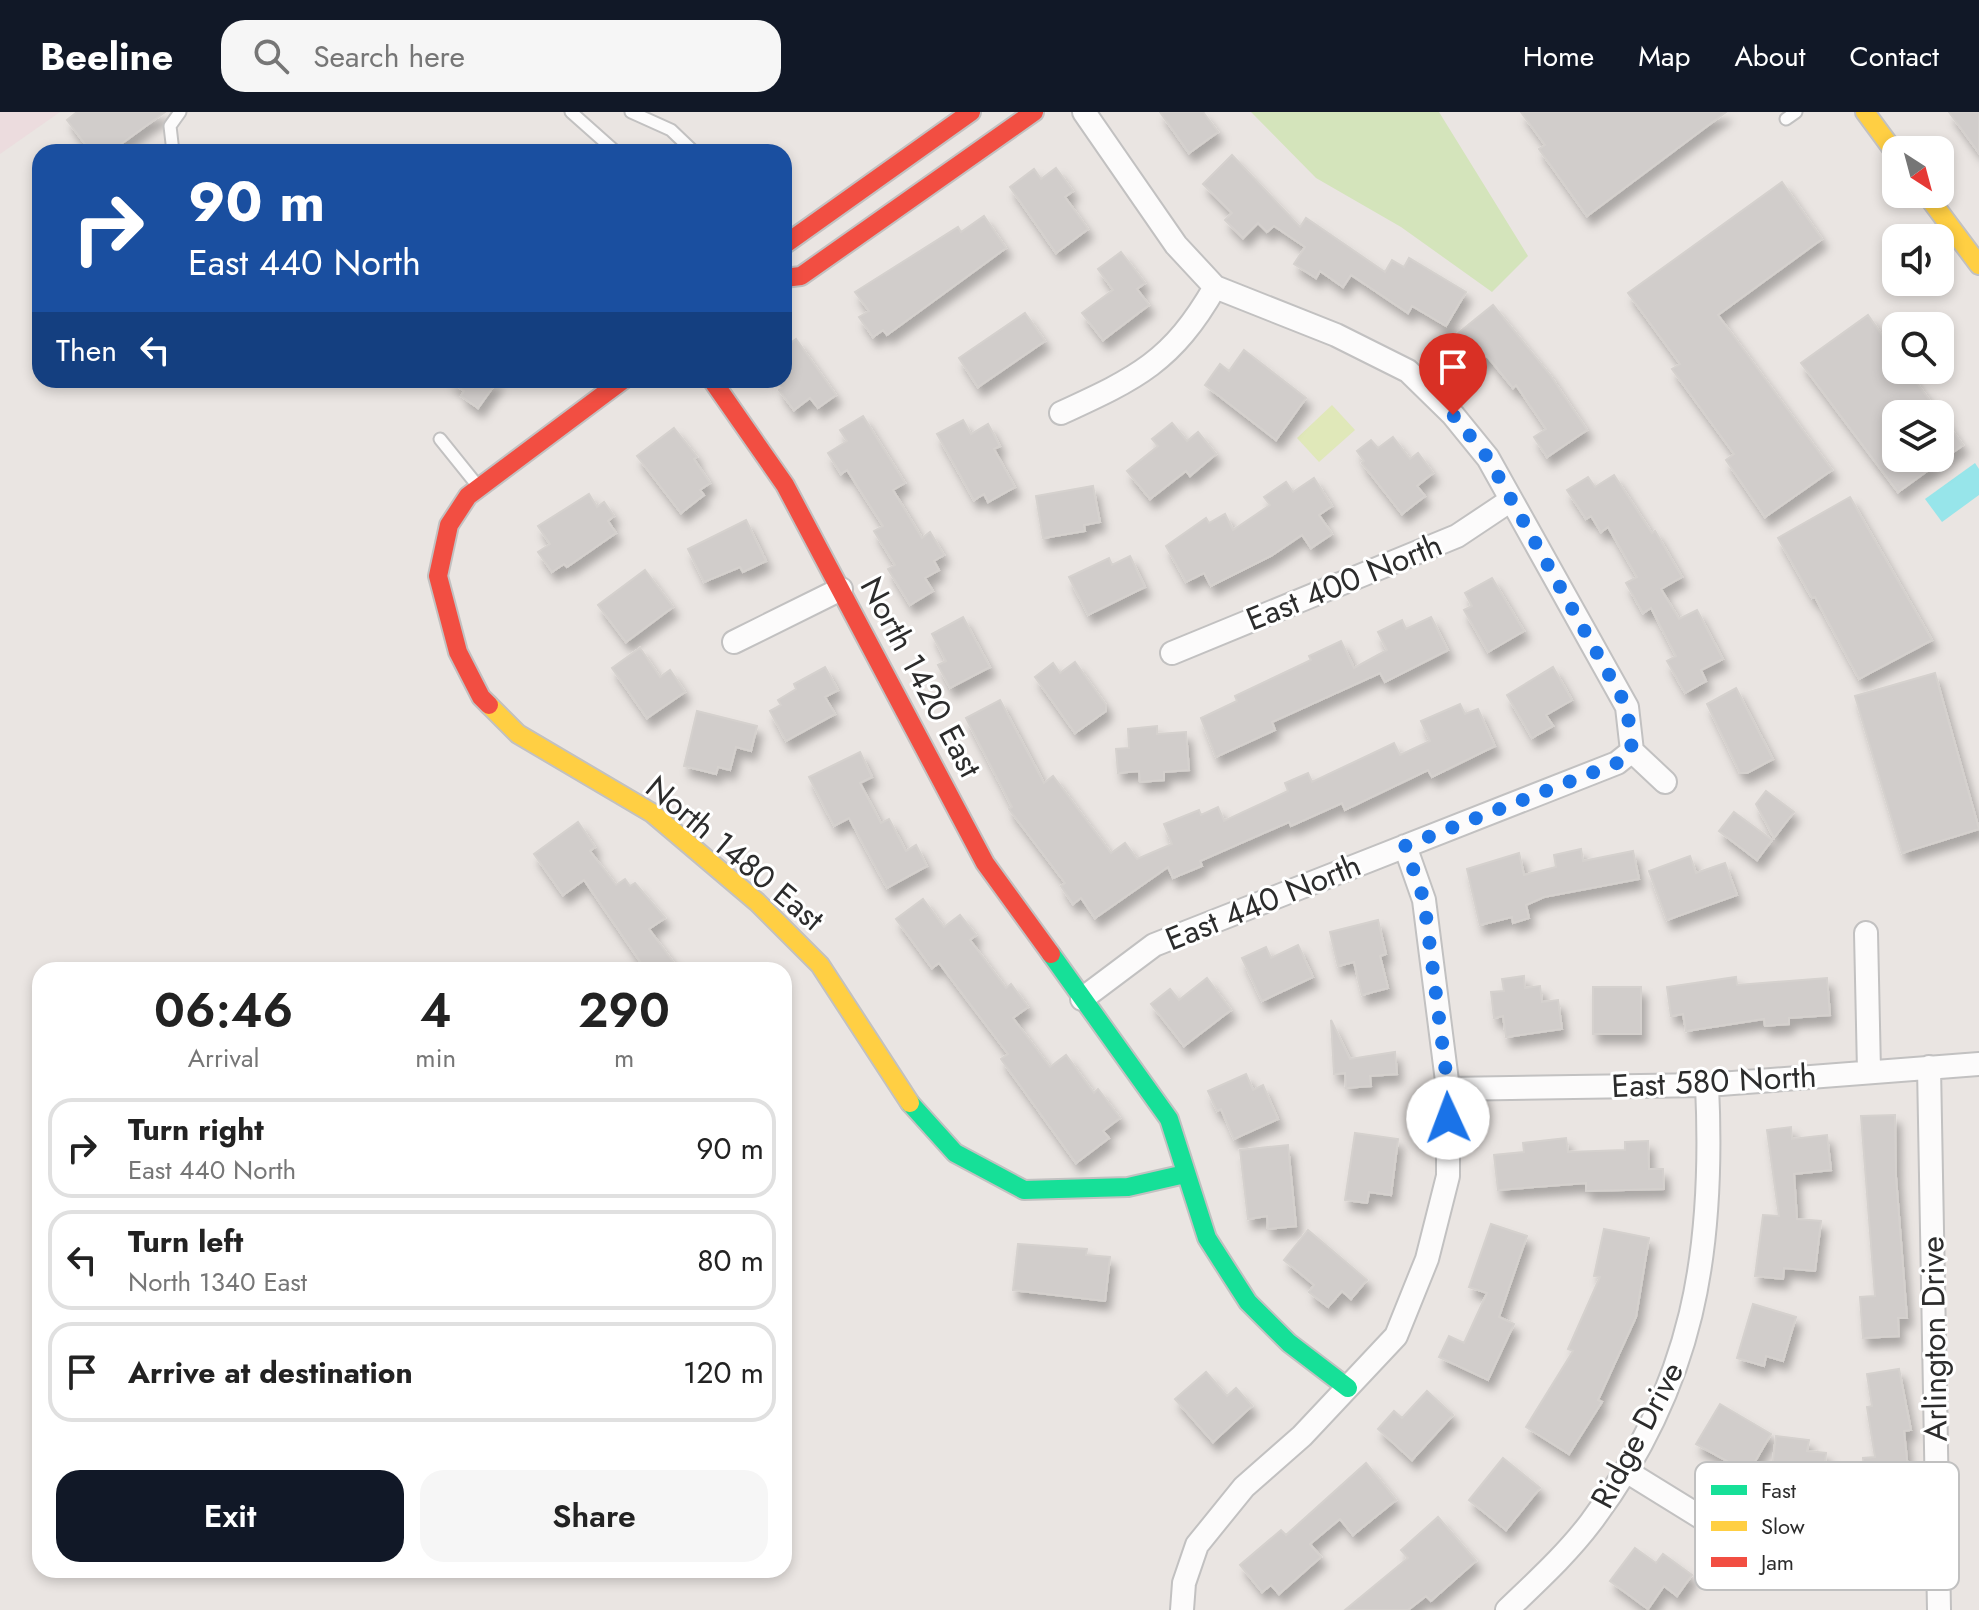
<!DOCTYPE html>
<html lang="en">
<head>
<meta charset="utf-8">
<style>
	body { margin:0; font-family:Jost,sans-serif; background:#f6f6f6; color:#222; height:100vh; display:flex; flex-direction:column; font-size:30px; white-space:nowrap }
	* { box-sizing:border-box; margin:0 }
	p { font-size:26px; color:#767676 }
	.icon { flex:none; width:44px; height:44px; fill:none; stroke:currentColor; stroke-width:2; stroke-linecap:round; stroke-linejoin:round }
	.map { position:relative; flex:1; overflow:hidden }
	.side { position:absolute; left:32px; top:850px; width:760px; height:616px; display:flex; flex-direction:column; background:#fff; border-radius:24px; box-shadow:0 4px 12px #0003 }
	.side>* { flex:none }
	.top-card { position:absolute; left:32px; top:32px; width:760px; height:244px; border-radius:24px; box-shadow:0 4px 12px #0003; background:#1a4fa0; color:#fff; overflow:hidden }
	.needle { width:52px; rotate:144deg }
	.buttons { position:absolute; left:1882px; top:24px; display:grid; gap:16px }
	.buttons a { display:grid; place-items:center; width:72px; height:72px; border-radius:16px; background:#fff; box-shadow:0 4px 12px #0003; font-size:40px }
	.pin { position:absolute; display:grid; place-items:center; width:68px; height:68px; color:#fff; margin:-82px -34px; border-radius:50% 50% 50% 0; rotate:-45deg; box-shadow:0 0 8px #0007 }
	.pin .icon { rotate:45deg }
	.me { position:absolute; width:88px; margin:-44px; rotate:358deg; stroke-linejoin:round; filter:drop-shadow(0 0 6px #0008) }
	.turn { display:flex; align-items:center; gap:28px; height:168px; padding:0 24px; font-size:36px }
	.turn .icon { width:104px; height:104px; stroke-width:2.5 }
	.turn b { display:block; font-size:56px; line-height:68px }
	.then { display:flex; align-items:center; height:76px; padding:0 24px; background:#0003; gap:16px; font-size:30px }
	.eta { display:flex; justify-content:space-evenly; align-items:center; height:136px; text-align:center }
	.eta b { font-size:48px; font-weight:600; line-height:56px }
	.action { display:flex; gap:16px; margin-top:auto; padding:16px 24px }
	.action a { flex:1; height:92px; border-radius:24px; background:#111827; color:#fff; font-size:32px; font-weight:600; line-height:92px; text-align:center }
	.action a+a { background:#f6f6f6; color:#222 }
	ul { padding:0; list-style:none }
	li { display:flex; align-items:center; gap:24px; height:100px; margin:0 16px 12px; padding:0 8px; border:4px solid #e0e0e0; border-radius:24px }
	li div { flex:1 }
	li b { display:block; font-size:30px }
	li em { font-style:normal }
	header { display:flex; align-items:center; gap:48px; box-sizing:border-box; height:112px; padding:0 40px; background:#111827; color:#fff }
	header strong { font-size:38px }
	nav { display:flex; gap:44px; margin-inline-start:auto; font-size:28px }
	.search { width:560px; height:72px; background:#f6f6f6; display:flex; align-items:center; gap:20px; box-sizing:border-box; padding:0 28px; border-radius:24px; color:#767676; font-size:30px }
	.map>svg:first-child { display:block }
</style>
</head>
<body>
<header>
<strong>Beeline</strong>
<div class="search"><svg class="icon" aria-label="search" viewBox="0 0 24 24"><circle cx="10" cy="10" r="6"/><path d="M15 15l6 6"/></svg>Search here</div>
<nav><a>Home</a><a>Map</a><a>About</a><a>Contact</a></nav>
</header>
<div class="map">
<svg width="1979" height="1498" viewBox="0 0 1979 1498">
	<defs>
		<filter id="shadow"><feDropShadow dx="5" dy="9" stdDeviation="4" flood-color="#0004"/></filter>
	</defs>
	<rect width="100%" height="100%" fill="#eae5e2"/>
	<path fill="#ecdcde" d="M0,0H60L0,42Z"/>
	<path fill="#d4e4bb" d="M1251,0H1439L1528,144L1492,180L1401,115L1316,66Z"/>
	<path fill="#e0e8b9" d="M1332,293L1355,318L1319,350L1297,326Z"/>
	<path fill="#97e5ea" d="M1975,351L1979,357V383L1942,410L1925,387Z"/>
	<path fill="#d1cdcb" stroke="#d5d1ce" stroke-width="2" fill-rule="evenodd" filter="url(#shadow)" d="M77,0H165L110,40H91L67,8Z
		M1160,0H1203L1218,20L1189,41Z
		M1521,0H1726L1587,104L1539,37L1545,33Z
		M1949,0H1979V41Z
		M1232,43L1300,115L1306,106L1385,160L1392,148L1404,155L1409,146L1466,180L1446,214L1412,194L1408,201L1351,163L1343,175L1320,159L1316,166L1294,152L1305,135L1274,114L1267,120L1258,111L1243,126L1225,108L1232,101L1203,72Z
		M1056,56L1073,79L1065,85L1088,117L1056,141L1010,75L1034,57L1041,67Z
		M1782,70L1822,127L1718,203L1832,358L1765,405L1726,348L1734,342L1672,257L1680,252L1628,181Z
		M984,104L1006,136L887,223L883,218L873,225L859,205L869,199L855,180L958,115L961,120Z
		M1121,140L1145,171L1137,177L1149,193L1103,228L1082,201L1113,178L1098,157Z
		M1493,193L1550,263L1587,318L1547,345L1534,325L1546,317L1516,273L1513,276L1487,244L1478,251L1464,233L1470,228L1458,221Z
		M1025,201L1045,229L978,275L959,246Z
		M1868,203L1896,243V258H1907L1963,333L1898,380L1801,251ZM1896,302H1940V346H1896Z
		M796,227L836,283L818,296L810,286L794,298L779,278L782,276L776,268H784V236Z
		M1244,238L1306,286L1276,328L1205,273L1220,252L1229,259Z
		M448,268H498L478,296L461,284L464,279Z
		M863,304L905,371L893,378L922,426L930,420L944,443L934,449L939,458L925,466L933,479L910,493L888,457L895,453L874,419L883,414L847,358L841,362L828,341L847,329L840,318Z
		M963,308L971,322L988,312L1000,334L994,337L1015,375L988,390L984,382L974,388L937,322Z
		M1172,311L1187,329L1198,320L1216,342L1190,364L1186,359L1150,387L1127,359L1158,334L1152,327Z
		M674,316L697,345L694,347L710,371L700,378L704,383L681,401L637,344Z
		M1393,325L1410,347L1418,341L1433,361L1417,374L1425,384L1402,402L1362,351L1364,349L1357,339L1371,328L1378,336Z
		M1614,363L1652,421L1655,419L1682,465L1661,477L1679,507L1697,498L1723,547L1701,558L1706,569L1685,581L1667,549L1676,544L1651,496L1643,501L1626,471L1637,465L1608,415L1601,420L1591,404L1586,407L1567,378L1588,365L1595,375Z
		M1314,366L1332,394L1319,403L1332,422L1311,436L1302,423L1271,444L1211,474L1204,461L1186,470L1166,434L1206,406L1209,411L1225,402L1233,418L1270,393L1264,385L1286,370L1293,380Z
		M1093,374L1100,410L1084,413L1085,419L1043,426L1036,384Z
		M589,382L597,395L604,390L614,404L608,409L616,421L567,455L564,452L552,460L538,440L550,432L538,414Z
		M1850,385L1932,528L1859,567L1815,485L1812,486L1778,426Z
		M746,408L766,449L743,460L740,455L704,470L688,437Z
		M1130,444L1145,475L1088,503L1069,465L1109,446L1112,453Z
		M645,458L673,495L626,530L598,493Z
		M1492,466L1524,519L1488,540L1464,498L1472,494L1465,481Z
		M963,505L990,555L950,576L938,553L946,549L932,522Z
		M1431,505L1448,538L1385,570L1380,561L1272,610L1275,618L1216,645L1201,606L1237,589L1235,584L1311,548L1309,544L1341,529L1354,556L1387,538L1378,520L1402,508L1406,517Z
		M640,536L660,565L670,558L685,580L647,606L612,556Z
		M1075,550L1106,593V599L1075,621L1035,565L1053,551L1060,561Z
		M825,555L838,578L825,585L835,602L786,629L770,599L781,593L778,588L796,577L794,572Z
		M1553,555L1572,588L1546,603L1553,614L1532,626L1507,583Z
		M1935,561L1979,717L1902,741L1855,584Z
		M1736,576L1773,647L1747,661H1740L1707,592Z
		M1000,588L1044,671L1053,664L1111,741L1125,731L1137,747L1172,732L1164,712L1199,698L1201,703L1218,695L1224,709L1288,679L1285,671L1308,661L1312,670L1394,631L1400,643L1430,629L1421,609L1460,592L1465,602L1478,597L1495,634L1432,665L1428,658L1345,698L1342,691L1291,714L1289,710L1200,749L1202,754L1173,766L1168,755L1095,806L1081,786L1073,792L1061,774L1065,771L1009,697L1012,695L966,606Z
		M697,599L757,614L751,639L736,635L730,658L718,655L716,662L684,654Z
		M1157,614V622L1186,620L1189,658L1164,660V668L1140,670L1139,659L1118,661L1116,637L1129,636L1128,617Z
		M860,640L872,665L860,671L881,711L889,707L906,739L916,733L927,754L887,776L849,706L834,714L809,665Z
		M1766,679L1794,700L1774,726L1756,692Z
		M1734,700L1772,728L1757,748L1719,719Z
		M578,710L595,735L590,739L616,773L625,767L630,774L635,771L665,806L649,817L679,858H646L584,768L563,783L534,742Z
		M1581,737L1583,749L1633,739L1639,767L1544,785L1526,793L1529,806L1513,811L1512,805L1480,813L1467,757L1519,741L1524,763L1556,755L1554,743Z
		M1690,744L1696,761L1725,751L1737,783L1667,808L1649,759Z
		M923,787L944,815L960,803L976,823L970,828L1006,876L1011,872L1028,895L1013,906L1050,955L1066,943L1094,981L1098,977L1120,1006L1103,1019L1109,1026L1076,1051L1001,947L1008,942L939,851L932,856L896,807Z
		M1378,808L1386,842L1380,844L1388,876L1362,883L1354,850L1338,854L1330,820Z
		M1298,833L1313,865L1262,889L1242,846L1266,835L1271,846Z
		M1524,864L1525,876L1540,874L1542,890L1558,888L1562,917L1506,925L1503,904L1494,906L1491,880L1504,879L1502,867Z
		M1736,865L1737,873L1827,866L1830,903L1789,906V912L1765,914L1764,907L1686,919L1683,902L1671,904L1667,875Z
		M1207,866L1231,898L1184,934L1151,892L1170,877L1179,888Z
		M1593,875H1641V922H1593Z
		M1331,908L1350,947L1395,940L1397,962L1370,964L1371,974L1346,976L1345,961L1334,962Z
		M1246,962L1253,978L1263,973L1278,1007L1234,1027L1221,997L1217,999L1208,979Z
		M1895,1003L1896,1065L1907,1206H1898L1899,1224L1863,1226L1860,1185L1875,1184L1861,1004Z
		M1791,1015L1792,1027L1827,1023L1831,1058L1794,1062L1797,1107L1821,1109L1815,1159L1784,1156L1783,1167L1755,1164L1763,1103L1779,1104L1767,1018Z
		M1355,1021L1398,1027L1391,1083L1369,1080L1367,1091L1345,1088Z
		M1566,1026L1568,1040L1625,1038V1030L1648,1029L1649,1057H1663L1664,1077L1586,1079V1071L1498,1078L1494,1043L1524,1040L1523,1031Z
		M1288,1033L1296,1114L1268,1117L1267,1104L1248,1107L1240,1038Z
		M1491,1112L1527,1124L1499,1205L1514,1212L1488,1268L1439,1245L1449,1224L1464,1231L1487,1181L1469,1175Z
		M1604,1117L1649,1126L1636,1205L1598,1288L1602,1290L1569,1342L1526,1315L1573,1239L1568,1237L1600,1165L1594,1164Z
		M1308,1118L1367,1168L1351,1187L1342,1179L1328,1195L1309,1180L1314,1173L1284,1148Z
		M1018,1132L1087,1137L1086,1143L1110,1145L1105,1189L1013,1178Z
		M1753,1192L1796,1205L1783,1249L1766,1244L1764,1254L1737,1246Z
		M1899,1257L1911,1318L1904,1319L1913,1405L1868,1409L1863,1346L1875,1345L1867,1295L1872,1294L1867,1262Z
		M1206,1260L1227,1284L1236,1276L1252,1294L1213,1330L1175,1287Z
		M1427,1279L1453,1303L1412,1348L1378,1317L1394,1299L1402,1306Z
		M1720,1292L1771,1322L1745,1367L1724,1355L1727,1349L1696,1332Z
		M1776,1324L1809,1328L1807,1339L1826,1341L1821,1387L1769,1381Z
		M1503,1346L1540,1376L1506,1418L1469,1388Z
		M1366,1351L1396,1388L1353,1423L1340,1407L1310,1432L1321,1445L1279,1482L1271,1473L1262,1480L1240,1453L1281,1418L1286,1423Z
		M1438,1405L1476,1449L1431,1489L1426,1484L1408,1498H1345L1408,1446L1401,1438Z
		M1635,1436L1656,1451L1663,1442L1692,1463L1677,1484L1664,1474L1648,1497L1610,1469Z"/>
	<g fill="none" stroke-linecap="round" stroke-linejoin="round">
		<defs>
			<path id="lane" d="M571,0L616,40
				M631,0L671,18L694,40
				M1786,7L1796,0
				M173,40L170,14L180,0
				M440,327L477,373"/>
			<path id="street" d="M1084,0L1176,133L1215,175L1336,223L1408,259L1453,303L1488,346L1627,595L1632,639L1665,670
				M1061,301C1137,266 1172,250 1215,175
				M734,530L841,477
				M1172,541L1457,424L1511,388
				M1866,821L1869,959
				M1082,887L1154,833L1617,651L1632,639
				M1929,955L1939,1498
				M1448,977L1707,973L1979,952
				M1626,1359L1796,1464
				M1182,1498L1184,1471L1197,1433L1244,1375L1302,1324L1396,1224L1427,1147L1448,1064V977L1424,788L1405,734
				M1507,1498C1536,1470 1567,1442 1591,1410C1694,1273 1715,1139 1707,973"/>
			<path id="fast" d="M1051,842L1169,1007L1207,1126L1248,1190L1289,1231L1348,1276
				M910,991L955,1041L1024,1078L1128,1075L1185,1062"/>
			<path id="slow" d="M1865,0L1896,42
				M1926,82L1979,153
				M489,593L518,622L652,701L757,790L820,853L910,991"/>
			<path id="jam" d="M784,133L971,0
				M784,166L801,164L1034,0
				M712,268L785,373L985,751L1051,842
				M489,593L481,585L458,540L438,464L449,413L468,384L623,268"/>
		</defs>
		<use href="#lane" stroke="#c2c1c1" stroke-width="15"/>
		<use href="#street" stroke="#c2c1c1" stroke-width="26"/>
		<use href="#fast" stroke="#c2c1c1" stroke-width="22"/>
		<use href="#slow" stroke="#c2c1c1" stroke-width="22"/>
		<use href="#jam" stroke="#c2c1c1" stroke-width="22"/>
		<use href="#lane" stroke="#fcfbfb" stroke-width="11"/>
		<use href="#street" stroke="#fcfbfb" stroke-width="22"/>
		<use href="#fast" stroke="#16e098" stroke-width="18"/>
		<use href="#slow" stroke="#ffcf43" stroke-width="18"/>
		<use href="#jam" stroke="#f24e42" stroke-width="18"/>
	</g>
	<g fill="none" stroke-linecap="round" stroke-linejoin="round">
		<path stroke="#1a73e8" stroke-width="14" stroke-dasharray="0 25.2" d="M1448,1006V977L1424,788L1405,734L1617,651L1632,639L1627,595L1488,346L1453,303"/>
	</g>
	<g text-anchor="middle" stroke-width="6" stroke-linejoin="round" paint-order="stroke">
		<g font-size="32" fill="#2c2c2c" stroke="#fff">
			<text transform="translate(1344 470) rotate(-22)" y="11">East 400 North</text>
			<text transform="translate(921 565) rotate(62)" y="11">North 1420 East</text>
			<text transform="translate(735 741) rotate(40)" y="11">North 1480 East</text>
			<text transform="translate(1263 790) rotate(-22)" y="11">East 440 North</text>
			<text transform="translate(1714 969) rotate(-3)" y="11">East 580 North</text>
			<text transform="translate(1934 1227) rotate(-91)" y="11">Arlington Drive</text>
			<text transform="translate(1637 1323) rotate(-62)" y="11">Ridge Drive</text>
		</g>
	</g>
	<rect x="1695" y="1350" width="264" height="128" rx="12" fill="#fff" stroke="#c0c0c0" stroke-width="2"/>
	<rect x="1711" y="1373" width="36" height="10" fill="#16e098"/>
	<rect x="1711" y="1409" width="36" height="10" fill="#ffcf43"/>
	<rect x="1711" y="1445" width="36" height="10" fill="#f24e42"/>
	<g font-size="22" fill="#2c2c2c">
		<text x="1761" y="1386">Fast</text>
		<text x="1761" y="1422">Slow</text>
		<text x="1761" y="1458">Jam</text>
	</g>
</svg>
<div class="buttons">
<a><svg class="needle" viewBox="-14 -14 28 28"><path d="M0-13l5 13h-10z" fill="#e53935"/><path d="M0 13l5-13h-10z" fill="#767676"/></svg></a>
<a><svg class="icon" aria-label="sound" viewBox="0 0 24 24"><path d="M4 9h4l5-4v14l-5-4H4zM17 9q2 3 0 6"/></svg></a>
<a><svg class="icon" aria-label="search" viewBox="0 0 24 24"><circle cx="10" cy="10" r="6"/><path d="M15 15l6 6"/></svg></a>
<a><svg class="icon" aria-label="layers" viewBox="0 0 24 24"><path d="M12 4l9 5-9 5-9-5zM3 14l9 5 9-5"/></svg></a>
</div>
<div class="pin" style="left:1453px;top:303px;background:#d93025"><svg class="icon" aria-label="arrive" viewBox="0 0 24 24"><path d="M6 21V4h12l-3 4 3 4H6"/></svg></div>
<svg class="me" style="left:1448px;top:1006px" viewBox="-20 -20 40 40"><circle r="19" fill="#fff"/><path d="M0-13L10 11 0 6-10 11z" fill="#1a73e8"/></svg>
<div class="top-card">
<div class="turn"><svg class="icon" aria-label="right" viewBox="0 0 24 24"><path d="M7 20v-9h11M14 6l5 5-5 5"/></svg><div><b>90 m</b>East 440 North</div></div>
<div class="then">Then<svg class="icon" aria-label="left" viewBox="0 0 24 24"><path d="M17 20v-9H6M10 6l-5 5 5 5"/></svg></div>
</div>
<section class="side">
<div class="eta">
<div><b>06:46</b><p>Arrival</p></div>
<div><b>4</b><p>min</p></div>
<div><b>290</b><p>m</p></div>
</div>
<ul>
<li><svg class="icon" aria-label="right" viewBox="0 0 24 24"><path d="M7 20v-9h11M14 6l5 5-5 5"/></svg><div><b>Turn right</b><p>East 440 North</p></div><em>90 m</em></li>
<li><svg class="icon" aria-label="left" viewBox="0 0 24 24"><path d="M17 20v-9H6M10 6l-5 5 5 5"/></svg><div><b>Turn left</b><p>North 1340 East</p></div><em>80 m</em></li>
<li><svg class="icon" aria-label="arrive" viewBox="0 0 24 24"><path d="M6 21V4h12l-3 4 3 4H6"/></svg><div><b>Arrive at destination</b></div><em>120 m</em></li>
</ul>
<div class="action"><a>Exit</a><a>Share</a></div>
</section>
</div>
</body>
</html>
